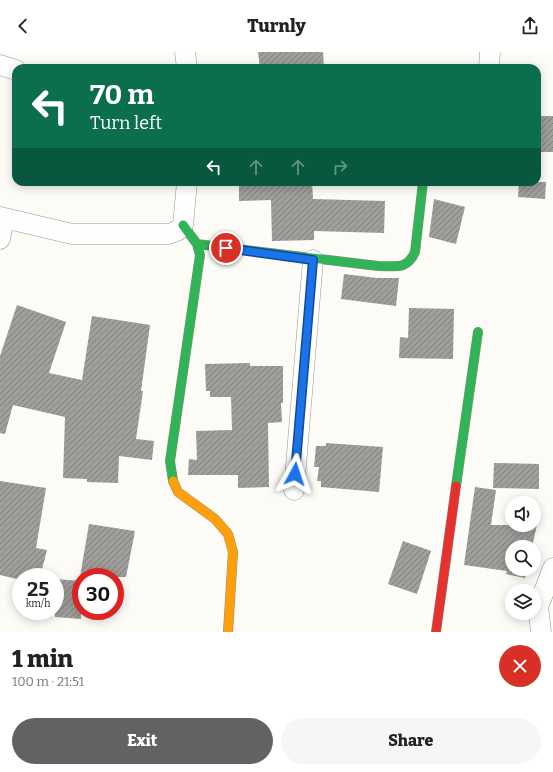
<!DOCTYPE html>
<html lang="en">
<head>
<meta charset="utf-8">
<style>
	body { margin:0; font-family:Bitter,serif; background:#f6f6f6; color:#222; height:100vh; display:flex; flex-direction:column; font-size:15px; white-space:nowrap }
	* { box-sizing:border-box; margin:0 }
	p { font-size:13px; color:#767676 }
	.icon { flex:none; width:22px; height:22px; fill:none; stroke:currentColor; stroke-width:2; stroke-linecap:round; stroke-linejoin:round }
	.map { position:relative; height:580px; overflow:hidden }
	.side { display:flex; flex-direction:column; background:#fff; flex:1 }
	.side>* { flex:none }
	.guide { position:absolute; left:12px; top:12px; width:529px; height:122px; border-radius:12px; box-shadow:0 2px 10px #0003; background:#0b6e4f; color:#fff; overflow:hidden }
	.buttons { position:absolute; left:505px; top:444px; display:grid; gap:8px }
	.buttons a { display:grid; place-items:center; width:36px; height:36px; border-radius:50%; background:#fff; box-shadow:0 2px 10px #0003; font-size:20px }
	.speed { position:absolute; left:12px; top:516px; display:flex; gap:8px; font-size:20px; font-weight:700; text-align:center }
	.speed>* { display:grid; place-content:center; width:52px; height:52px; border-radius:50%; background:#fff; box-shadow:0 2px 10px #0003; line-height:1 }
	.speed small { font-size:10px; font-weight:400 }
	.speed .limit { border:6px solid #d22; background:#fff; color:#111 }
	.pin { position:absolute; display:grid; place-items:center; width:34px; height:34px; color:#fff; margin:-17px; border:2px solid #fff; border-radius:50%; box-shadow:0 1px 4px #0007 }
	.me { position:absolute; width:44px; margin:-22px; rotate:5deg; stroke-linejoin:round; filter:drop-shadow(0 0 3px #0008) }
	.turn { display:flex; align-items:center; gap:14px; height:84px; padding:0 12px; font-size:18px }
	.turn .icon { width:52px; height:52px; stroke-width:2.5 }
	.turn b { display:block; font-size:28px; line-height:34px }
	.lanes { display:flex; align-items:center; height:38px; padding:0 12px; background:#0003; justify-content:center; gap:20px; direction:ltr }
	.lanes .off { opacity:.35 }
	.round { display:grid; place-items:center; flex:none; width:42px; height:42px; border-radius:21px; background:#f6f6f6 }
	.overview { display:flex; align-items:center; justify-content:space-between; height:68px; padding:0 12px }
	h1 { font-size:24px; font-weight:800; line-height:30px }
	.cta { display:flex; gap:8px; margin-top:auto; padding:8px 12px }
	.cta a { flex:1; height:46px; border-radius:24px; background:#636260; color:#fff; font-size:16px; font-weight:800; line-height:46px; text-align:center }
	.cta a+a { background:#f6f6f6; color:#222 }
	header { display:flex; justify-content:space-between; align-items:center; height:52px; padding:0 12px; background:#fff; font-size:18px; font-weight:800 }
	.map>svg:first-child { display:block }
</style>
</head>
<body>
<header><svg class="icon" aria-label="back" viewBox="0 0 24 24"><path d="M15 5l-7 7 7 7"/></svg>Turnly<svg class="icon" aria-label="share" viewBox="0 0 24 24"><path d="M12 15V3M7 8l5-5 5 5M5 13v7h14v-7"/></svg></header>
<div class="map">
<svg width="553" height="580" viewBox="0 0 553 580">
	<defs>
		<pattern id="building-hatch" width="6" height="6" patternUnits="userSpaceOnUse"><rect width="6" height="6" fill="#a09e9b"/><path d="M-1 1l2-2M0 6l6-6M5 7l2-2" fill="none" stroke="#817f7d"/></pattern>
	</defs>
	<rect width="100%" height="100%" fill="#fcfbf6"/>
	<path fill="url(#building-hatch)" d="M258,0H323L324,16H260Z
		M537,64H553V100H537Z
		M239,130H312L313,147L385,149L384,181L314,179V188L272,189L271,148L239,149Z
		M519,130H546L545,147L518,145Z
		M434,147L465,155L456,192L429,185Z
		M344,222L377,226H399L396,254L341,247Z
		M17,253L66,270L49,321L82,328L92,264L150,273L141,339H143L136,387L154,389L152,408L119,404L118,431L87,430V427L63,426L65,365L13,353L5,382L0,381V304Z
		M409,256L454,257L453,307L399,306L400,285L408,286Z
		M250,311V314H283V351H281L282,370L268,371L269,435L238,436V423H188L189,407L197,408L196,379L232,378L231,345H210V339H206L205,312Z
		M326,391L383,395L379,440L321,435V429H317L319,415H314L316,394H326Z
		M494,411L539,412V437L493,436Z
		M0,429L46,436L36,496L47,498L40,525H21V528L0,523Z
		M475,435L496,438L491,473H537L532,495H512V517H527L525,526L506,522L507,519L464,513Z
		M89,472L135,479L126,525H80Z
		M403,489L431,499L417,542L388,532Z
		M55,527L81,529V567L55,565Z"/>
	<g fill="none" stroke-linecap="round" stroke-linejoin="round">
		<defs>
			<path id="street" d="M185,0L187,16
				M0,13L16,18
				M489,16L490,0
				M0,165L72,182H169L177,179L183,173L187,130
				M0,187L4,166
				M294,438L313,208
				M541,580L538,555L553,516"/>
			<path id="fast" d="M197,192L378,214C396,214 407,218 415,200L423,130
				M173,429L170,409L200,203L197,192L183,173
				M456,434L478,280"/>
			<path id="slow" d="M173,429L178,440L215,467L228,482L233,500L228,580"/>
			<path id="jam" d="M436,580L456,434"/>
		</defs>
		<use href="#street" stroke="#969694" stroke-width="21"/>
		<use href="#fast" stroke="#8d8c8a" stroke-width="10"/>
		<use href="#slow" stroke="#8d8c8a" stroke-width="10"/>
		<use href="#jam" stroke="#8d8c8a" stroke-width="10"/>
		<use href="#street" stroke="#fffefe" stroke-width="20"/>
		<use href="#fast" stroke="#30b455" stroke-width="9"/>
		<use href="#slow" stroke="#ff9f0a" stroke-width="9"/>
		<use href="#jam" stroke="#e5322d" stroke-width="9"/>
	</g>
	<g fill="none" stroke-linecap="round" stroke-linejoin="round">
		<defs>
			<path id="route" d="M226,196L313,208L295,422"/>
		</defs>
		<use href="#route" stroke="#114b97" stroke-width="10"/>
		<use href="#route" stroke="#1a73e8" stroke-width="7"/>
	</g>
</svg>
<div class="buttons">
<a><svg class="icon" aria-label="sound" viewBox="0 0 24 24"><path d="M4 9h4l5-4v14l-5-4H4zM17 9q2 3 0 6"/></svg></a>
<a><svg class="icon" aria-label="search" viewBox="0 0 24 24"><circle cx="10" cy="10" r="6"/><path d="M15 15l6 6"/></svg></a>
<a><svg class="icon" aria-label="layers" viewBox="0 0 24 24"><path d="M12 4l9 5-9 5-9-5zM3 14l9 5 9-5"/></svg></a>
</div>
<div class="speed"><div>25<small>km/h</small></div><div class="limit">30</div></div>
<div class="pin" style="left:226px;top:196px;background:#d93025"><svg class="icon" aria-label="arrive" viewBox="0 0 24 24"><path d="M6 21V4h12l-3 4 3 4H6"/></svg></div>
<svg class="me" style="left:295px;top:422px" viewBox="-20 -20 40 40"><path d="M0-17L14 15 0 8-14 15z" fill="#1a73e8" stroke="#fff" stroke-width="4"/></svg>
<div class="guide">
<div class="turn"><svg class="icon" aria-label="left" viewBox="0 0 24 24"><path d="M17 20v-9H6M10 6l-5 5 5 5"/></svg><div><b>70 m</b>Turn left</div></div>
<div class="lanes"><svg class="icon" aria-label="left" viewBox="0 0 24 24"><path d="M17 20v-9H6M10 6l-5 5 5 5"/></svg><svg class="icon off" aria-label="ahead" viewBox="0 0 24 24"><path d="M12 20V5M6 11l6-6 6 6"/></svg><svg class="icon off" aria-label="ahead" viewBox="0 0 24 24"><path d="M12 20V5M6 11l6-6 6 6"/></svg><svg class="icon off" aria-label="right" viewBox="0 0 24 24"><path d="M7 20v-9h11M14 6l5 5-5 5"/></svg></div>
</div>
</div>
<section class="side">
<div class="overview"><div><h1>1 min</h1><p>100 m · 21:51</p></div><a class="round" style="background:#d93025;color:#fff"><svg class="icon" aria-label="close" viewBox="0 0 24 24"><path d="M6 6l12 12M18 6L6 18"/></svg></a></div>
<div class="cta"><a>Exit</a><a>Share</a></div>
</section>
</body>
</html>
